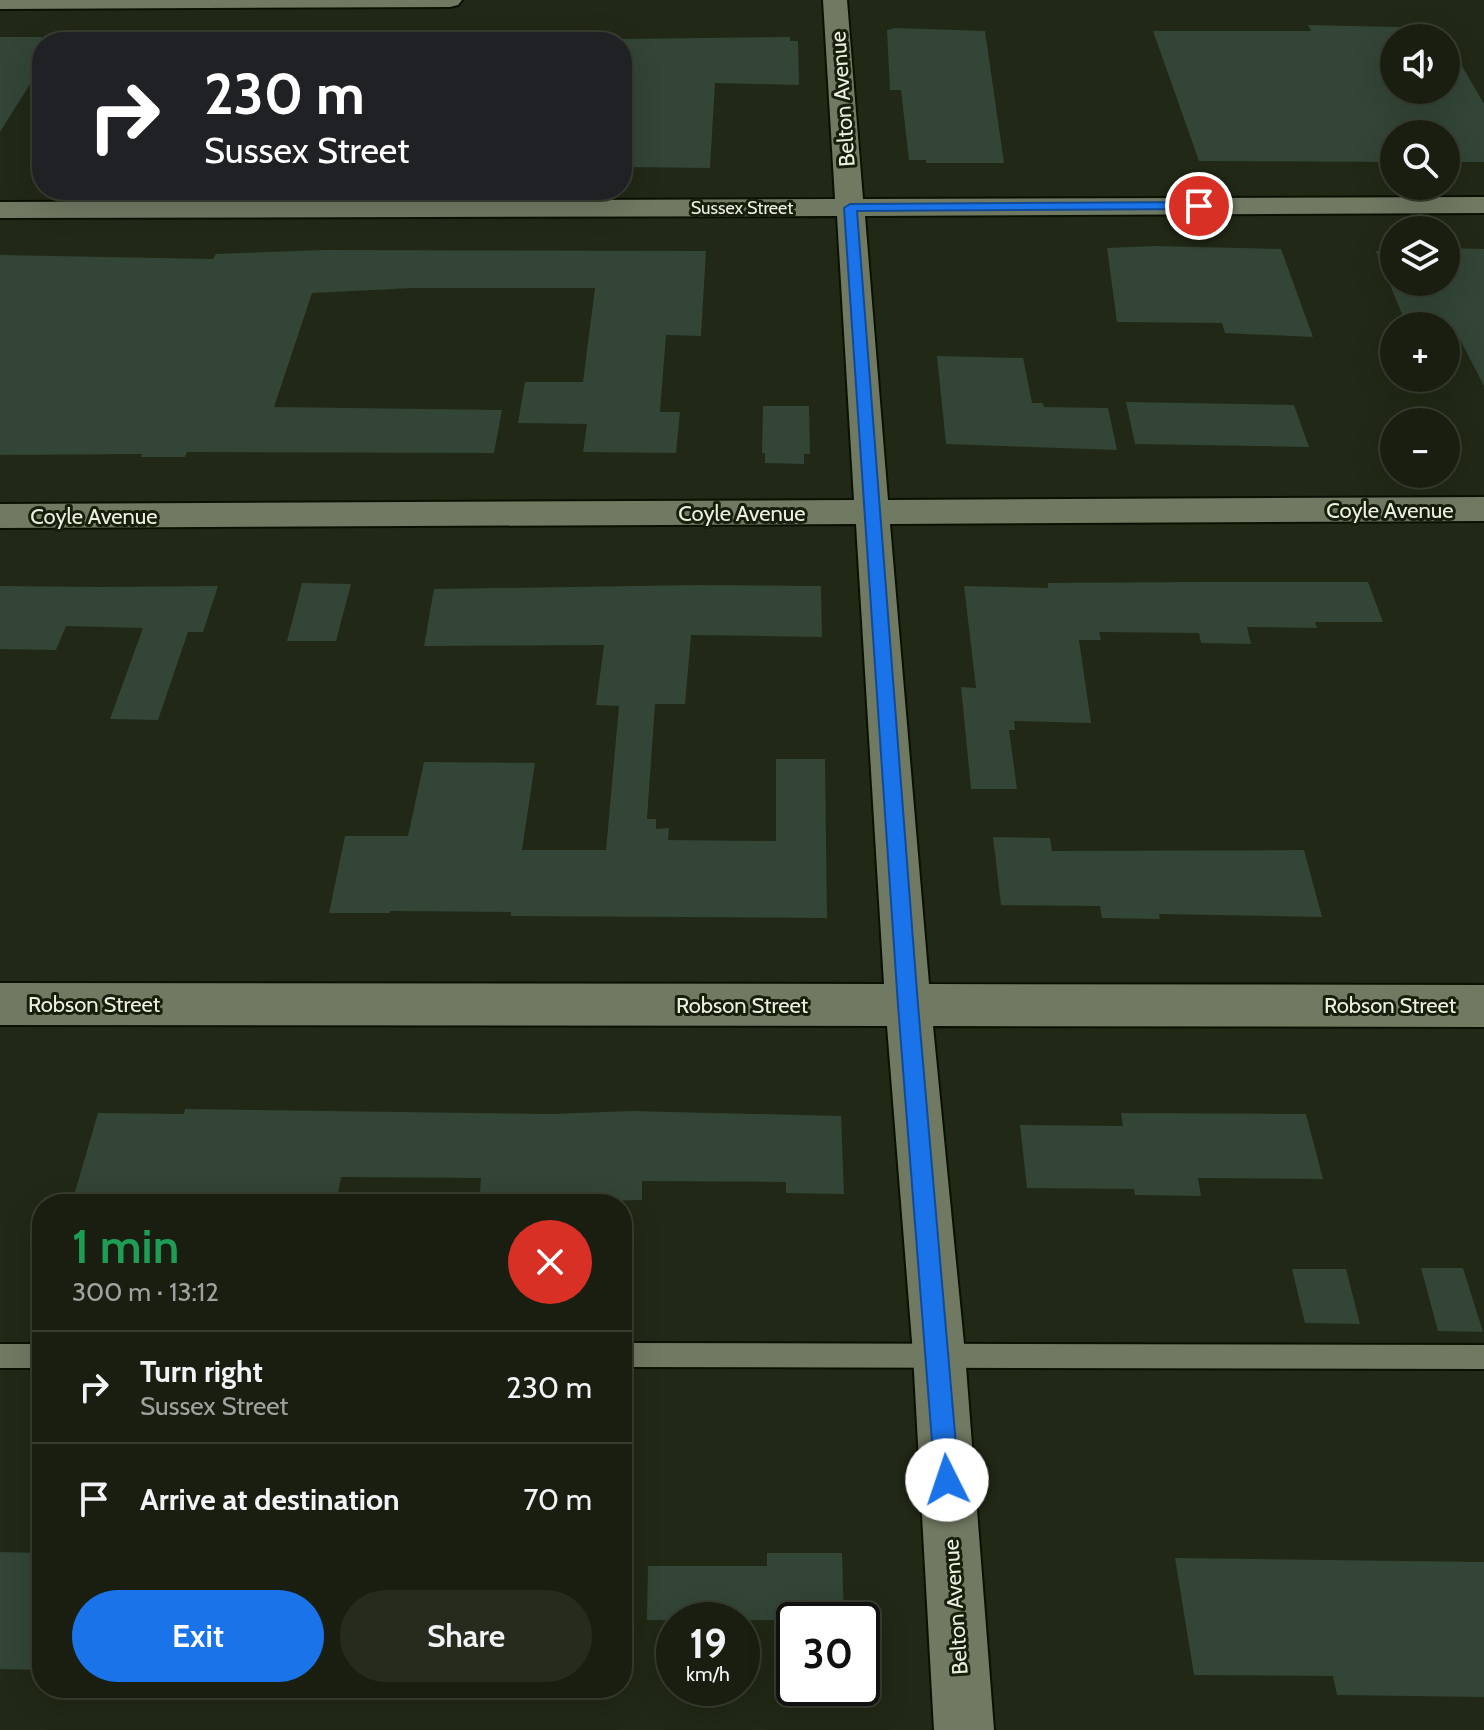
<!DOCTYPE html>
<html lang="en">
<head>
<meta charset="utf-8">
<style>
	body { margin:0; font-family:Cabin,sans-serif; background:#262b1e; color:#f1f3f6; height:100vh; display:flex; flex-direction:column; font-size:30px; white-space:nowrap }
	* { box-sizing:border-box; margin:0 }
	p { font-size:26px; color:#9fa29f }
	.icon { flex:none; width:44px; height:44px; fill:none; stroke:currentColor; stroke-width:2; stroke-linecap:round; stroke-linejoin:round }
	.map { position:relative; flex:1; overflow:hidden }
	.panel { position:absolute; left:32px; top:1194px; width:600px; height:504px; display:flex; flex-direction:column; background:#191e10; border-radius:32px; box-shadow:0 8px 32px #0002,0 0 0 2px #373c30 }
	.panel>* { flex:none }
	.guide { position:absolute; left:32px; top:32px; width:600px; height:168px; border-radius:32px; box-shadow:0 8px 32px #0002,0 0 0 2px #373c30; background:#202124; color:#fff; overflow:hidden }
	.tools { position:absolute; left:1380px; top:24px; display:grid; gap:16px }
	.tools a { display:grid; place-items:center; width:80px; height:80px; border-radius:50%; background:#191e10; box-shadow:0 8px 32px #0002,0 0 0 2px #373c30; font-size:40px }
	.speed { position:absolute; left:656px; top:1602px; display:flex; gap:16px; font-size:40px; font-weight:700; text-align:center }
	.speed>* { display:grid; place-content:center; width:104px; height:104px; border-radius:50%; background:#191e10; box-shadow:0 8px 32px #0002,0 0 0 2px #373c30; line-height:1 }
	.speed small { font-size:20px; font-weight:400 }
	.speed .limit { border:4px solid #111; border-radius:12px; background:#fff; color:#111 }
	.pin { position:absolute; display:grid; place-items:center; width:68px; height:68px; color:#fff; margin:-34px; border:4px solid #fff; border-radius:50%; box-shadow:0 2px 8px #0007 }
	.me { position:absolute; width:88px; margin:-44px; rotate:356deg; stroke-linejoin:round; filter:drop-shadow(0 0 6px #0008) }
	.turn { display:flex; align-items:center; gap:28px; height:168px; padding:0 40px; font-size:36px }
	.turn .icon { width:104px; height:104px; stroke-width:2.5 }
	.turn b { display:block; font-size:56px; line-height:68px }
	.round { display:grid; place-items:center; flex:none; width:84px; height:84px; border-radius:42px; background:#262b1e }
	.overview { display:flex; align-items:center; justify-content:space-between; height:136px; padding:0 40px }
	h1 { font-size:48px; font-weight:600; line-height:60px; color:#1e9e55 }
	.primary-button { display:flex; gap:16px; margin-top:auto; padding:16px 40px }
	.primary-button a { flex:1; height:92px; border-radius:48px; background:#1a73e8; color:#fff; font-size:32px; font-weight:600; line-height:92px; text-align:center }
	.primary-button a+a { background:#262b1e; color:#f1f3f6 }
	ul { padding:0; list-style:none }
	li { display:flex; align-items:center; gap:24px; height:112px; padding:0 40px; border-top:2px solid #373c30 }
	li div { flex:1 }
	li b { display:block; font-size:30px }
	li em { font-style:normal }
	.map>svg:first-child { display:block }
</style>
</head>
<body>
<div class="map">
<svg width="1484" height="1730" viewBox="0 0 1484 1730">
	<rect width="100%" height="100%" fill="#212815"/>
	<path fill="#324536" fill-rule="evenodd" d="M1308,25L1440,28L1484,104V162H1446V134H1394V162L1199,161L1153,31H1311ZM1394,38H1446V90H1394Z
		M896,28L985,31L1004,163H926V160H909L901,90H890L887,30Z
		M0,37H42V65L0,132Z
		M790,37V41H798L799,85L715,83L710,168L622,167V39Z
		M1154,246L1281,249L1313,337L1225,333L1222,323L1117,322L1107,248Z
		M1446,248L1484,249V386L1453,326H1407L1376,251H1394V282H1446Z
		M324,250L706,251L701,336L666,335L660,412H680L676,453L583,452L587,424L518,423L525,382H583L595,288H412L312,293L274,407L502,410L494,453L187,452L185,457H141L142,454L0,455V255L213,259L216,254Z
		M937,356L1023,358L1032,403H1043L1044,407L1108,408L1117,450L946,444Z
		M1126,402L1294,405L1309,447L1135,444Z
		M763,406H809L810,454H804V464L765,463V453H762Z
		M1200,582H1368L1383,622H1315L1317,628L1247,627L1251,644L1201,643L1199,633L1099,632L1101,640H1079L1091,723L1014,721L1015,730H1009L1017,789H971L961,687L976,688L964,586L1048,588V583Z
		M302,583L351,584L336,641H287Z
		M698,585L821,586L822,637L691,635L685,704H655L647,819H656V829L669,828L668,840L776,841V759H825L827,918L511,916V912L390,911V913H329L345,836H408L424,762L535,763L522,850H606L619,706L596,705L604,645L424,646L434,589Z
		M0,586L100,587L218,586L203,632H188L158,720L110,719L143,628L66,626L56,650L0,649Z
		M993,837L1050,838L1052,851L1304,850L1322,917L1159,914L1160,919L1102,918L1100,906L1001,905Z
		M185,1109L551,1114L632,1111L841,1116L844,1194L786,1193V1182L642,1181V1200L597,1201L596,1204H479L481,1178L341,1177L336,1204H267L268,1199H73L98,1113L184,1114Z
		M1121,1113L1306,1114L1323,1179L1198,1178L1201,1196L1135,1195L1134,1189L1027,1188L1020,1125L1123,1126Z
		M1421,1268H1463L1483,1332L1438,1331Z
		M1292,1269H1346L1360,1324L1305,1323Z
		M0,1552L42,1553V1670L0,1669Z
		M767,1553H842L844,1620H647L648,1566H767Z
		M1175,1558L1484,1562V1697L1337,1695L1333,1676L1194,1675Z"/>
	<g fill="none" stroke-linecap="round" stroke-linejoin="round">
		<defs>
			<path id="lane" d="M622,1343L1484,1345V1369L622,1367Z
				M0,1344H42V1368H0Z"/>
			<path id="street" d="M0,0H462L458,5L450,7L0,9Z
				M823,0H847L863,199L1484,197V213L865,216L888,500L1484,497V521L890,524L929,984L1484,985V1027L933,1026L965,1354L994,1730H934L913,1354L887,1026L0,1025V983L884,984L856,524L0,528V504L854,500L837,216L0,218V202L835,199Z"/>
		</defs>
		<use href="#lane" stroke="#0a1102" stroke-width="4"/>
		<use href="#street" stroke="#0a1102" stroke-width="4"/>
		<use href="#lane" fill="#707962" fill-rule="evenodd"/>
		<use href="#street" fill="#707962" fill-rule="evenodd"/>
	</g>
	<path fill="#1a73e8" stroke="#114b97" stroke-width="2" d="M1199,202L1205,206L1203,209L857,211L918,1005L959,1480L955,1488L947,1492L939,1488L935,1480L898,1005L844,208L850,204Z"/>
	<g text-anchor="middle" stroke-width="6" stroke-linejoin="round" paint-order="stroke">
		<g font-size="18" fill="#eaefe2" stroke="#171f0b">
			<text x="742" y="214">Sussex Street</text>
		</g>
		<g font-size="22" fill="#eaefe2" stroke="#171f0b">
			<text transform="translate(842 99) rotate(-94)" y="8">Belton Avenue</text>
			<text x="1390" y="518">Coyle Avenue</text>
			<text x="742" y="521">Coyle Avenue</text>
			<text x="94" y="524">Coyle Avenue</text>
			<text x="94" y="1012">Robson Street</text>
			<text x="742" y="1013">Robson Street</text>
			<text x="1390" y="1013">Robson Street</text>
			<text transform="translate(955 1607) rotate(-94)" y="8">Belton Avenue</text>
		</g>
	</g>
</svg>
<div class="tools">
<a><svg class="icon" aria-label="sound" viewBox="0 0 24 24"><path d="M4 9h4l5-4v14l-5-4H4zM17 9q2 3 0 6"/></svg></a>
<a><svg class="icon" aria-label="search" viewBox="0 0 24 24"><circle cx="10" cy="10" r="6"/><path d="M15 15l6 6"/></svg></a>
<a><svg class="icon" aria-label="layers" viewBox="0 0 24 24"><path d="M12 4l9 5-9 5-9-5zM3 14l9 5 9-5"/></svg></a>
<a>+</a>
<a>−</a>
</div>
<div class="speed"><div>19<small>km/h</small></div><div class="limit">30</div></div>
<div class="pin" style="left:1199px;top:206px;background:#d93025"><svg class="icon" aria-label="arrive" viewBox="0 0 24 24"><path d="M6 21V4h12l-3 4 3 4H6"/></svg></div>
<svg class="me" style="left:947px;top:1480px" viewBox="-20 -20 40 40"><circle r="19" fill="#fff"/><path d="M0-13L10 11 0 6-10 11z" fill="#1a73e8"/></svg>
<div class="guide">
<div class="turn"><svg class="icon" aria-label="right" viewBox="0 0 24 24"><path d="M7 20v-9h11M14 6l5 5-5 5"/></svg><div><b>230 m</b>Sussex Street</div></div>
</div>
<section class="panel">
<div class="overview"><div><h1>1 min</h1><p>300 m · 13:12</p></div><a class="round" style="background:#d93025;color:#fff"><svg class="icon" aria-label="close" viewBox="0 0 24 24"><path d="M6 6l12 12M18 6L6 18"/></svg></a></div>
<ul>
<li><svg class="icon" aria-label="right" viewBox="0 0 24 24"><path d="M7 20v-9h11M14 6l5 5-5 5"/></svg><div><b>Turn right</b><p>Sussex Street</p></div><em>230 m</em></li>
<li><svg class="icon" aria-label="arrive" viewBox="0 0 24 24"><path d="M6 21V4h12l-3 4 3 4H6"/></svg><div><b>Arrive at destination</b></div><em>70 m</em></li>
</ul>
<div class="primary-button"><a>Exit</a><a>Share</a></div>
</section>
</div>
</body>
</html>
